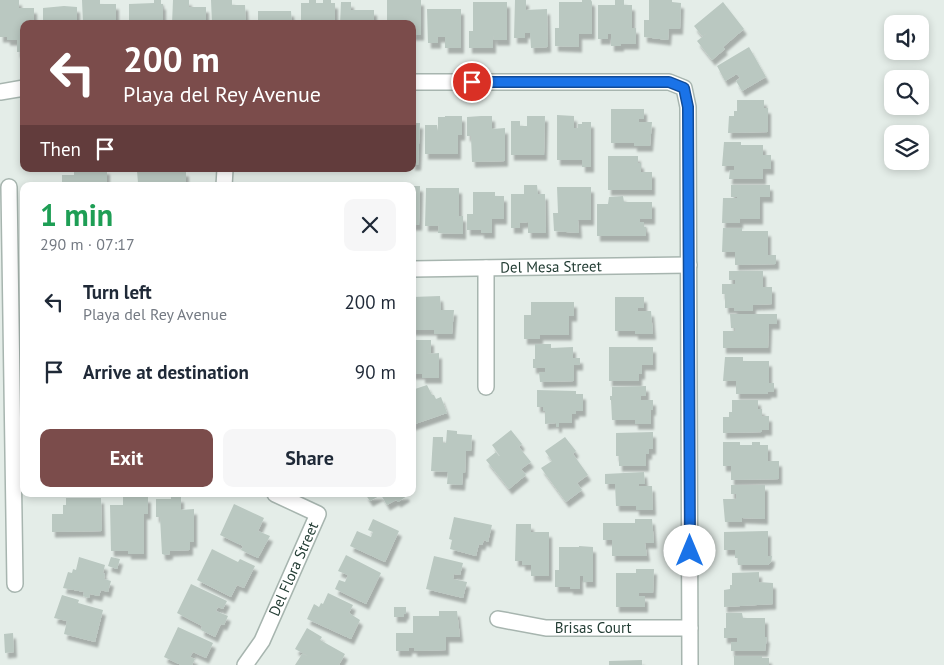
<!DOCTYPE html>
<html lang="en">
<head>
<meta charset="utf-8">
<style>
	body { margin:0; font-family:"PT Sans",sans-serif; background:#f6f6f7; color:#1f2937; height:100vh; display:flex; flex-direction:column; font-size:19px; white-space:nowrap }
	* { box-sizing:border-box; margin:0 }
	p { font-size:16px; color:#747a83 }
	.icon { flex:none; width:28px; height:28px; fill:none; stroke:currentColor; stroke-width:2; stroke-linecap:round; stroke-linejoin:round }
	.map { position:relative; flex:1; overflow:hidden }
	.details { position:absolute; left:20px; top:182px; width:396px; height:315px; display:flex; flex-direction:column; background:#fff; border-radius:10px; box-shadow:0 2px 8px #0003 }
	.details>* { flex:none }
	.hud { position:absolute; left:20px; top:20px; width:396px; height:152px; border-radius:10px; box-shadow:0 2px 8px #0003; background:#7b4c4b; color:#fff; overflow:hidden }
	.fabs { position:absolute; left:884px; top:15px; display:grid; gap:10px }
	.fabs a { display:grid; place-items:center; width:45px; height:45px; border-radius:10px; background:#fff; box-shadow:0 2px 8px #0003; font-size:25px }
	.pin { position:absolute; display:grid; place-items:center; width:42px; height:42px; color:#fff; margin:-21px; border:2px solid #fff; border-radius:50%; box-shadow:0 1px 5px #0007 }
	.me { position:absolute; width:55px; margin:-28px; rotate:0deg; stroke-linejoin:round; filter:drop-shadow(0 0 4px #0008) }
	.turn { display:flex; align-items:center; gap:18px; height:105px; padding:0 20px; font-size:22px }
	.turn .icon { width:65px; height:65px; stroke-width:2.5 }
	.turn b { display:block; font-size:35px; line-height:42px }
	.then { display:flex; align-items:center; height:48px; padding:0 20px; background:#0003; gap:10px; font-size:19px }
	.round { display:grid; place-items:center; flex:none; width:52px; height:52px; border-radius:10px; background:#f6f6f7 }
	.headline { display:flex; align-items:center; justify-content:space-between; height:85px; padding:0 20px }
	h1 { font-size:30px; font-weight:600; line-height:38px; color:#1e9e55 }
	.action { display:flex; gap:10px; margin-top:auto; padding:10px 20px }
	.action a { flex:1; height:58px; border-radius:10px; background:#7b4c4b; color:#fff; font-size:20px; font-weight:600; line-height:58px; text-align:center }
	.action a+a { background:#f6f6f7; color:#1f2937 }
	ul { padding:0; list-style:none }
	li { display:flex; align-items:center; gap:15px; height:70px; padding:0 20px }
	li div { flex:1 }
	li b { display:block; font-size:19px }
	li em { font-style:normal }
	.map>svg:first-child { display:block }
</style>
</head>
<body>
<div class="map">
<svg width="944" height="665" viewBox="0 0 944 665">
	<defs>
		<filter id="shadow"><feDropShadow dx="3" dy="5.5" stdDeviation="1" flood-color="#0004"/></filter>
	</defs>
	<rect width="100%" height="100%" fill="#e4ede8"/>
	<path fill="#bac8c1" filter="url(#shadow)" d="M0,0H19V8H34V24H24V52H17V40H7V37H0Z
		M82,0H100V4H116V24H83Z
		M154,0H161V4H163V24H129V4L154,3Z
		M173,0H189V7H206V24H172Z
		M211,0H232V5H245L246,24H212Z
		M309,0H316V3H323V0H331V3H335V24H301V3H309Z
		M387,0H421V35H412V24H387Z
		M515,0H526V10L547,9L548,47L531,48L530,33H525V38H514Z
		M582,0H591L592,2V34H579V47L555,46V28H559V2H582Z
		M615,0H624V5H632V28H636V44H621V46H611V34H608V39H598V5H615Z
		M649,0H672V2L681,3L680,29H669L668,40L644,37V20H649Z
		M341,2H351V10H374V24H340Z
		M473,2H507V40H494L493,35V48H469V31H473Z
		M723,2L744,29L723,47L725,49L712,60L697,41L707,33L702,36L694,26Z
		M64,6L77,7V24H43V8Z
		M427,9H461V48H445V37H438V43H428Z
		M258,11H291L292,24H258Z
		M749,47L766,77L742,91L736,81L740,78L737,74L725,81L717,66Z
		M737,100H764V108H768V132L728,133L729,116H734V111H737Z
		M611,109H644V119H639V122H652L650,146H634V143H611Z
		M557,115L574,116V128H578V124H582V122H591V167H582V160H557Z
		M445,116H462V135H458V154H425V125H437L438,131V117H445Z
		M481,116H492V129L505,128V161L472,162L471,136H467V117Z
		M527,116H545L544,155H511V121H520V126H527Z
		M412,123H420L418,165H412Z
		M724,142H741V145H763V155H771V169H763V179H729L730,170H734V166H722Z
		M608,156H638V163H641V172H652V190H608Z
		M74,169H107V186H62V175H74Z
		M145,169H176L178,171H186V183H184V186H145V183H138L137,171H145Z
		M524,185H537L538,194H545L546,233H528V222L520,223V228H511V194H524Z
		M731,185H770V197H760V219H740V223H722L723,198H737V197H731Z
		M412,186H420L419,225H412Z
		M557,187H591V220H578L579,233L554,231L553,213H558Z
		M426,188H459V216H463V234L438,233L439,221L438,226H425Z
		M473,192H495V196H504V219H492V233H481V230H467V214H473Z
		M623,196L624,202H652V219H640V222H644V227H646V236H597V204H608L609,197Z
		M723,228H742V231H768V255H776V264L735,265V252H722Z
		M729,271H763V287H772V304L753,305V311H734V308H725V294H722V284H735V280H729Z
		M440,296L441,310H454L452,334H434V330H412V297Z
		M615,297H644V308H638V311H651L653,334H635V331H615Z
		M531,302H574V316H569V335H540V339H524V315H531Z
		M730,314H777V324H769L768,348H723V331H735V328H731Z
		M412,340H431V353L426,354L439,353V378H422V374H412Z
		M535,344H551V348L573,347V358H580V365H574V381L540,382L539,372H545V368H533V359H535Z
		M609,347H653V365H642V374H639V381H609Z
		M725,357H743V361H769V383H774V392H768V394H736V381H723Z
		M427,385L432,395H434L436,399L441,397L447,413L412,425V390Z
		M646,386V396H641V400H653V410H651V424H635V420H612L611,400H610V396H612V387Z
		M537,390L576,391V394H583V411H576V414H572V423H559V427H556V423L545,424V411H543V407H537Z
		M732,400H758V409H762V416H769V430H762V432L723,433V417H729V412H732Z
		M447,430L457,431V434L472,435L471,451H466L465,473H463L462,485L447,484L448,472L431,471L433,437H443V443H446Z
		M511,430L522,444L519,447L531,462L521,469L526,475L509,489L486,460L496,452L499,456H500L492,445Z
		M653,432V449H649V454H646V466H619V456H616V433Z
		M565,437L576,451L573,454L588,475L577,483L582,490L566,502L541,468L552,461L545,451Z
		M723,442H740V445H752V442H760V445H768V461H779V479L731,480V466H723Z
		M644,472L645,484H639V486H652L653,510H636V506H616L615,484H605V474Z
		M731,485H765V519L742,518V522H725L723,499H736V494H731Z
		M365,494H406L407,496L398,502L396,500L387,505L381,495L370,501Z
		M123,497H148V514H144V554H128V551H111L110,505H123Z
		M171,497H181V510L194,509V542H190V550L170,551V554L165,555L162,554L160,517H156V499H171Z
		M66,498H101L102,531L52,532V514H63V505H66Z
		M234,504L264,518L258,531L270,536L258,558L241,550L243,546L220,535Z
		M454,517L492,525L488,542L484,540L482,545L479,544L476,556L450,549L452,540L449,539Z
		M373,519L399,531L385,562L350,546L357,531L371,537L373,532L368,530Z
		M635,519H652L654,543H645L647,556H612V540H603V523H635Z
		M516,524H531V532H549V576H531V565H522V561H515Z
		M768,531V556H772L771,562L768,565H738V558H735V550H724V532Z
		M579,546L593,547V582H583V576H580V589H570V587H555V570H559V547H579Z
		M212,549L238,562L240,559L255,566L244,588L237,585L231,597L197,580Z
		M346,555L381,573L366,604L335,589L339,580L345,582L348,575L338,571Z
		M434,556L463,563L460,575L454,574L453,579L467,582L463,598L426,589Z
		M79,557L105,565L103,573L105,574L104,579L111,581L108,592L101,590L99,596L90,594L89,598L83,596L84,592L63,588L68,572L72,573L73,569L76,570Z
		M111,557L120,559L117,569L108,566Z
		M636,569H654L653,593H639V596H645V607H616V573H636Z
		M759,572V582L773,583V604L724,607V590L730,589V585H732V573Z
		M191,584L227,601L223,609L218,607L216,611L228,616L224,625L221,624L215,637L201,630L202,626L177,613Z
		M328,593L353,605L349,613L360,620L351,639L307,619L314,604L319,607L321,603L323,604Z
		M62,595L79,600L78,603L103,610L95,642L64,634L67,621L54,618Z
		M394,607H406V614H404V617H394Z
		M439,611H457L460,637H446V650L414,651V648H409V651H396V633H413V616H439Z
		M726,613H742L743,618H765V637H767L765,651H731V642H737V638H724V628H726Z
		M178,627L213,643L206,658L193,652L190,657L195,659L192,665H181L164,657Z
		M307,628L322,637L320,640L345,654L339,665H295L302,654L308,656L295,649Z
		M13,633L14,652L5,653L4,634Z
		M734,656H762V658H769V665H734Z
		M642,660V665H609V661Z"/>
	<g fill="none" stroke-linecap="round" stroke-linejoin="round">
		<defs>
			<g id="minor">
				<path d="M412,82H669L684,88L688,107L690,665"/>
				<path d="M0,92L24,88"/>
				<path d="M224,186L225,169"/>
				<path d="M9,187L15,584"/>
				<path id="s1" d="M412,269L689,265"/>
				<path d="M486,387V268"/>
				<path id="s2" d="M498,619L546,628H690"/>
				<path id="s3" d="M245,665L262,641L318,514L275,494"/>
			</g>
		</defs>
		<use href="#minor" stroke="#a7b5af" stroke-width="18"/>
		<use href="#minor" stroke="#fff" stroke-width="15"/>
	</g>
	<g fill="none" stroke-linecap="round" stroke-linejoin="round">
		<defs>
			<path id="route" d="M472,82H669L684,88L688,107L690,551"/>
		</defs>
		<use href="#route" stroke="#114b97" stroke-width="12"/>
		<use href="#route" stroke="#1a73e8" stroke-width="9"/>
	</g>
	<g text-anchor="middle" stroke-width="4" stroke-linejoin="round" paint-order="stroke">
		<g font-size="15" fill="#243e35" stroke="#f5faf7">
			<text dy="5" stroke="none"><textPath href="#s1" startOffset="139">Del Mesa Street</textPath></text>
			<text dy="5" stroke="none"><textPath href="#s3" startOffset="108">Del Flora Street</textPath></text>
			<text dy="5" stroke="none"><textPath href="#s2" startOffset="96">Brisas Court</textPath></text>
		</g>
	</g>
</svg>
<div class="fabs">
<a><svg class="icon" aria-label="sound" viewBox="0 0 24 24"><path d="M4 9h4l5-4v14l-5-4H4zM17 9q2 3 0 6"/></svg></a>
<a><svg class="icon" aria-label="search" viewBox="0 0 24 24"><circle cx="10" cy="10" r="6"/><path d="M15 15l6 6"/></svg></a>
<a><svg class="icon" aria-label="layers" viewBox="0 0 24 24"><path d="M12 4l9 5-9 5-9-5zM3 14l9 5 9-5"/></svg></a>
</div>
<div class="pin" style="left:472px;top:82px;background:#d93025"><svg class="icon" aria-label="arrive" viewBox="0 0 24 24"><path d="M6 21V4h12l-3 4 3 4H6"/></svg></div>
<svg class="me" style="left:690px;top:551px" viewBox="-20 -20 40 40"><circle r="19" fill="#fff"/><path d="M0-13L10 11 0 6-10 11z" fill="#1a73e8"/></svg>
<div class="hud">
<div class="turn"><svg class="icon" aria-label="left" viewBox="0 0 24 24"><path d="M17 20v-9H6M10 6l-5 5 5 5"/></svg><div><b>200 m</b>Playa del Rey Avenue</div></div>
<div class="then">Then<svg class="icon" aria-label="arrive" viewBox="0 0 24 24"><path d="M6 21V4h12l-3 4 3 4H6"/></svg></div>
</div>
<section class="details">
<div class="headline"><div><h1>1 min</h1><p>290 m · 07:17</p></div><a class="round"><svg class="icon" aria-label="close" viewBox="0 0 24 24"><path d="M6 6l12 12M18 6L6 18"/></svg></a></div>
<ul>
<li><svg class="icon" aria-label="left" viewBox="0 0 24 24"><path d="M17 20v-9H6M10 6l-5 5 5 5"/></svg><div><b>Turn left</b><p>Playa del Rey Avenue</p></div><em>200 m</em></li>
<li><svg class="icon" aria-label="arrive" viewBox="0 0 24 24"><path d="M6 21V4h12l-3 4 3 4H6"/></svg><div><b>Arrive at destination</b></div><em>90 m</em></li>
</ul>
<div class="action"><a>Exit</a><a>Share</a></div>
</section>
</div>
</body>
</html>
